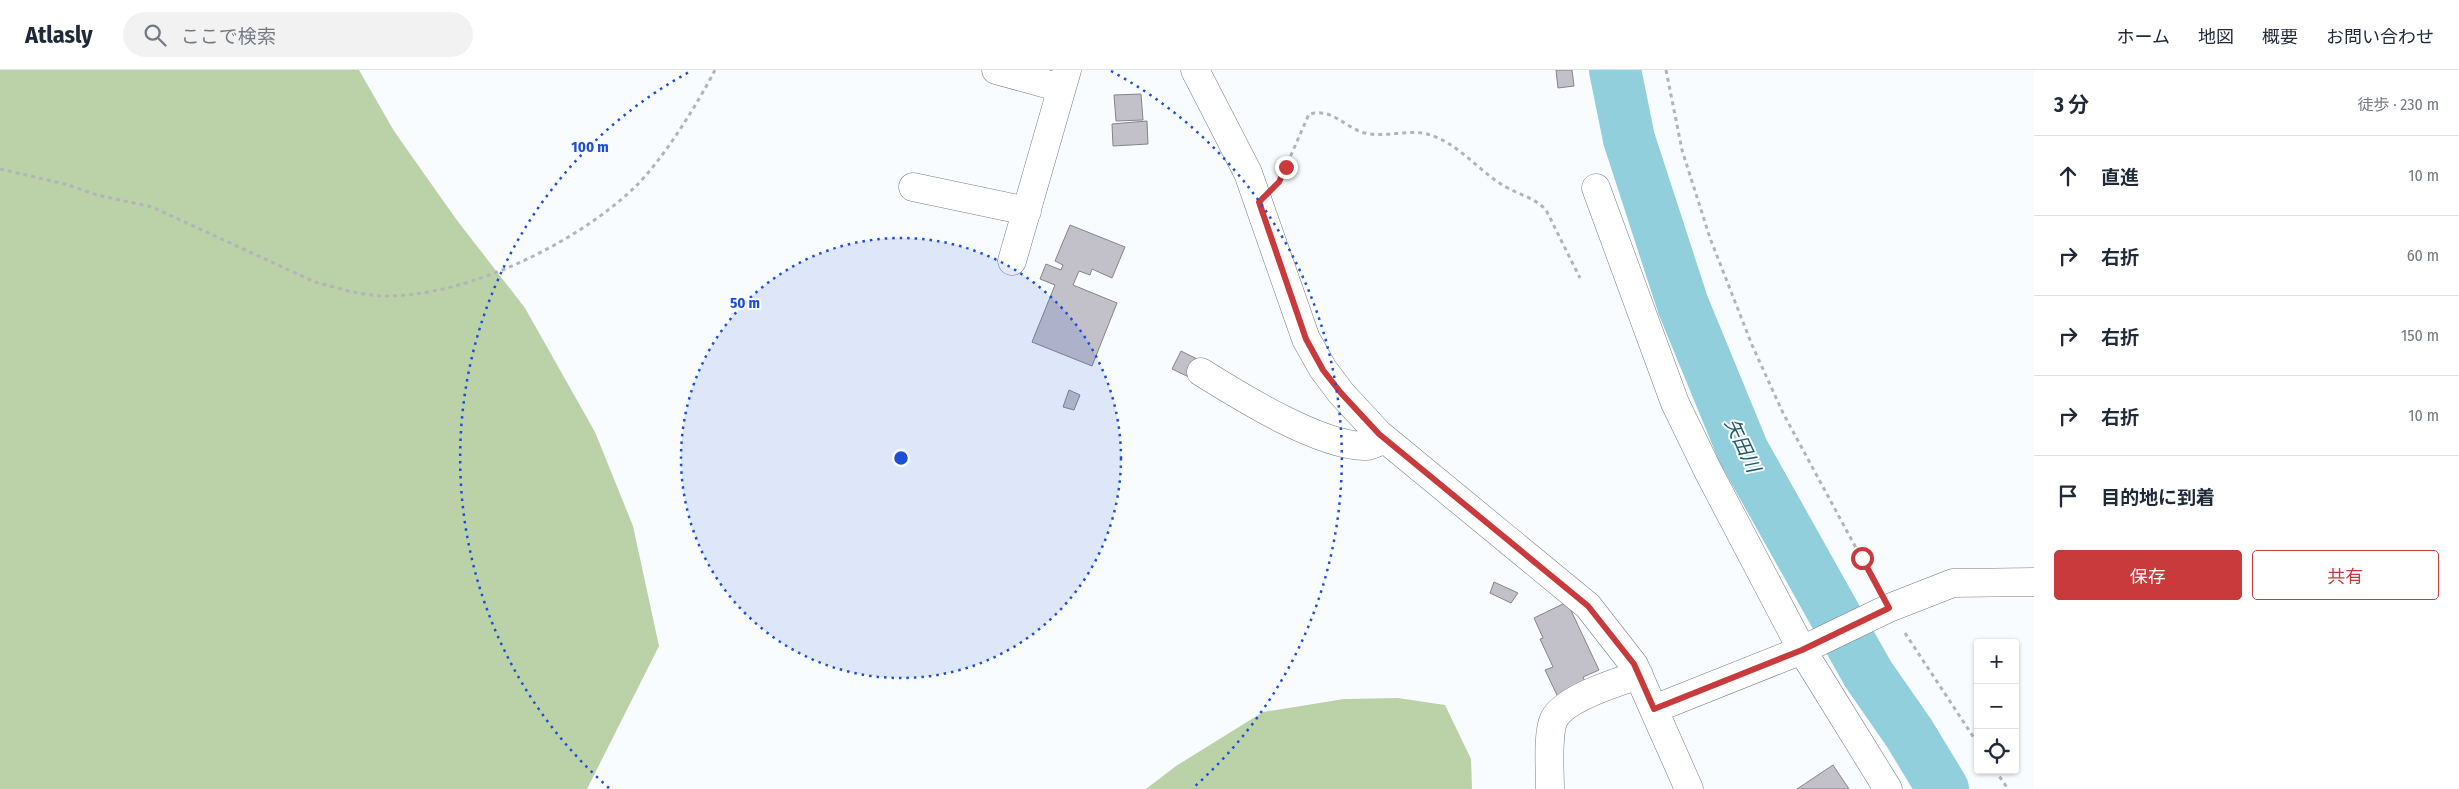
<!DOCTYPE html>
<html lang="ja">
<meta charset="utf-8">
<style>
:root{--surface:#fff;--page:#f2f2f3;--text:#1f2937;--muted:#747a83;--line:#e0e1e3;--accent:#c93a3c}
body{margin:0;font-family:"Fira Sans Condensed","Noto Sans JP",sans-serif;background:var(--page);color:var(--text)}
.controls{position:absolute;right:15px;bottom:15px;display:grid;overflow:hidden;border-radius:5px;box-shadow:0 1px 4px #0004}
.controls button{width:45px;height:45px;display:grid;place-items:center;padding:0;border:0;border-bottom:1px solid var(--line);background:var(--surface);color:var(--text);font:25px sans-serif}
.stop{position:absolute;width:15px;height:15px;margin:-11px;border:4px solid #c93a3c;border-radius:50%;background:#fff}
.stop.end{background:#c93a3c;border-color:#fff;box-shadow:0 1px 5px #0008}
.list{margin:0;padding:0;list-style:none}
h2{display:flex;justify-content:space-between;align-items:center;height:65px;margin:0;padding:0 20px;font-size:21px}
h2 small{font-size:16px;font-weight:400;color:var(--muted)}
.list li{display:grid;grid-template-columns:32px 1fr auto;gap:15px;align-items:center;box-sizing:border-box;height:80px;padding:0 20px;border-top:1px solid var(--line)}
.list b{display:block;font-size:19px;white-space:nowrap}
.list em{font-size:16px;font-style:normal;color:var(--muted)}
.actions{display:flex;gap:10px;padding:15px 20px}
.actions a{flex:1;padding:11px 0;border:1px solid var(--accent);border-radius:5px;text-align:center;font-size:18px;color:var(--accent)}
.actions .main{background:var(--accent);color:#fff}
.icon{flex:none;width:28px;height:28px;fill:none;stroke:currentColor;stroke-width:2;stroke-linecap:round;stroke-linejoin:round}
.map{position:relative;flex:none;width:2034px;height:719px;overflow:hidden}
header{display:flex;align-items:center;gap:30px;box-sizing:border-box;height:70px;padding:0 25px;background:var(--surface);border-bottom:1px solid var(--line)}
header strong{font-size:24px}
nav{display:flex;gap:28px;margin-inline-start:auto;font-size:18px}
.search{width:350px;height:45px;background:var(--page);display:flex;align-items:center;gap:12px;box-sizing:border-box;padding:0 18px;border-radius:28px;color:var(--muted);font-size:19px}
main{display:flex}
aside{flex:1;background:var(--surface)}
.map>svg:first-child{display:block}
.green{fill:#bbd1a8}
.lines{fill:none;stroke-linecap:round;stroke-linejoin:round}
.river{stroke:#91cfdc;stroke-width:52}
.building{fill:#c2c0c9;stroke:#85838b}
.minor-casing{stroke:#757d82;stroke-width:29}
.path{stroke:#b2b5b7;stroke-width:3;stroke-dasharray:4 4;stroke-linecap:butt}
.minor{stroke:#fff;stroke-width:28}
.route{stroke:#c93a3c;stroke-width:6}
.ring{fill:none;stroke:#1d4ed8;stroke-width:2.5;stroke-dasharray:2.5 5}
.labels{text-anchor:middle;stroke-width:4;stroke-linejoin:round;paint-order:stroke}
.water-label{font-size:19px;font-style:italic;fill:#255a63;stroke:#f9fcff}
.centre{fill:#1d4ed8;stroke:#f9fcff;stroke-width:2.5}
.ring-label{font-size:15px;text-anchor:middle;font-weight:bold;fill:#1d4ed8;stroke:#f9fcff;stroke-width:4;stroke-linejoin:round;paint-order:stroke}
</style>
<header>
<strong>Atlasly</strong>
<div class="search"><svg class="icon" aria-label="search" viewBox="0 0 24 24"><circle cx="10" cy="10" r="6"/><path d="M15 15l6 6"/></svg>ここで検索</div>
<nav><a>ホーム</a><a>地図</a><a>概要</a><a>お問い合わせ</a></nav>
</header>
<main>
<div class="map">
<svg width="2034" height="719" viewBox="0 0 2034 719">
<rect width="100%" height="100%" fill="#f9fcff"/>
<path class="green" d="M0 0H359L394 61 456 149 525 238 595 362 633 456 659 576 587 719H0Z
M1398 628 1445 635 1471 689 1472 719H1146L1176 696 1263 642 1344 629Z"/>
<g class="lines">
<path class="river" d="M1615 0 1629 69 1683 235 1743 381 1868 604 1909 663 1943 719"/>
</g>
<path class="building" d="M1556 0H1572L1574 16 1558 18Z
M1141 24 1143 50 1116 51 1114 25Z
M1147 51 1148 74 1113 76 1112 54Z
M1070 155 1125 177 1112 208 1092 199 1090 205 1079 201 1073 215 1117 233 1092 296 1032 272 1055 215 1040 209 1046 194 1061 200 1063 195 1055 191Z
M1181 281 1199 290 1191 308 1172 299Z
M1069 320 1080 325 1074 340 1063 337Z
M1494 512 1518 523 1511 533 1490 523Z
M1567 532 1599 600 1583 607 1586 614 1558 627 1545 600 1553 597 1540 569 1543 568 1534 548Z
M1833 695 1849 719H1797Z"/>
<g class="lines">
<defs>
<path id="minor" d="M996 0 1061 18
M1195 0 1248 103 1306 269 1323 299 1341 323 1379 364 1588 536 1634 595 1689 719
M913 117 1027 141
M1596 118 1675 333 1708 401 1802 580 1888 719
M1012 191 1067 0
M1201 302C1241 327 1318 375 1364 376 1370 377 1379 371 1385 369
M1654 639 1802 580 1889 538 1953 513 2034 512
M1550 719C1550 701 1547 664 1554 649 1565 628 1617 612 1639 605"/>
</defs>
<use href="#minor" class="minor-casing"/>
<path class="path" d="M1666 0 1682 80 1710 168 1752 275 1783 343 1875 513
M0 99 65 114 97 125 152 137 315 212C338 218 362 226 386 226 468 226 575 174 634 118 662 91 697 35 715 0
M1281 108 1309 44C1334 38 1343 57 1365 63 1385 68 1407 59 1427 64 1458 72 1479 102 1506 117 1520 125 1535 128 1546 140L1580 208
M1905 563 1978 674
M1995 700 2008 719"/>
<use href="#minor" class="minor"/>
</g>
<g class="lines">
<path class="route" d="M1286 97 1279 112 1259 132 1306 269 1323 300 1341 323 1379 364 1588 536 1634 594 1654 639 1802 580 1889 538 1862 488"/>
</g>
<circle cx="901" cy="388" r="220" fill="#1d4ed8" fill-opacity=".12"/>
<g class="ring">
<circle cx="901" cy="388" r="220"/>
<path d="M609 718A440 440 0 0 1 691 1M1111 1A440 440 0 0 1 1193 718"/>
</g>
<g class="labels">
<g class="water-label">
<text transform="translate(1743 375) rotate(65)" y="7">矢田川</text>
</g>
</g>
<circle cx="901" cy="388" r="8" class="centre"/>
<g class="ring-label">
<text x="590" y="82">100 m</text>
<text x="745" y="238">50 m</text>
</g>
</svg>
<div class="controls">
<button>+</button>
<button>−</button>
<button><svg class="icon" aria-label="locate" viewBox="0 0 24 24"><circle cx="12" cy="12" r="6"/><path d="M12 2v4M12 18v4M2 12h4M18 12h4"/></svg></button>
</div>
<div class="stop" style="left:1862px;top:488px"></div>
<div class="stop end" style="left:1286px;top:97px"></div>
</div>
<aside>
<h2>3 分<small>徒歩 · 230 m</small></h2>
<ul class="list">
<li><svg class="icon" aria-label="ahead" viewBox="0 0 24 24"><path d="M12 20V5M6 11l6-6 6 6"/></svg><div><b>直進</b></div><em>10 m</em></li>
<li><svg class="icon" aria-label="right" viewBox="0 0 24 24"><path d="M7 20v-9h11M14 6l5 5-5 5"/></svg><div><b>右折</b></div><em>60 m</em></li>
<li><svg class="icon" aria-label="right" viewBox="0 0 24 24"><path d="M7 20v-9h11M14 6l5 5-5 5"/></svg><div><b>右折</b></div><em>150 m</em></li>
<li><svg class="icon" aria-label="right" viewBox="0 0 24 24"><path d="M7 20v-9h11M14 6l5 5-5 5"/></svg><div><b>右折</b></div><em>10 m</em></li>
<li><svg class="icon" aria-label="arrive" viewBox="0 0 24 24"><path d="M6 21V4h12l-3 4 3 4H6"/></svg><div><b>目的地に到着</b></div></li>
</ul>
<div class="actions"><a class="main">保存</a><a>共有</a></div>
</aside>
</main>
